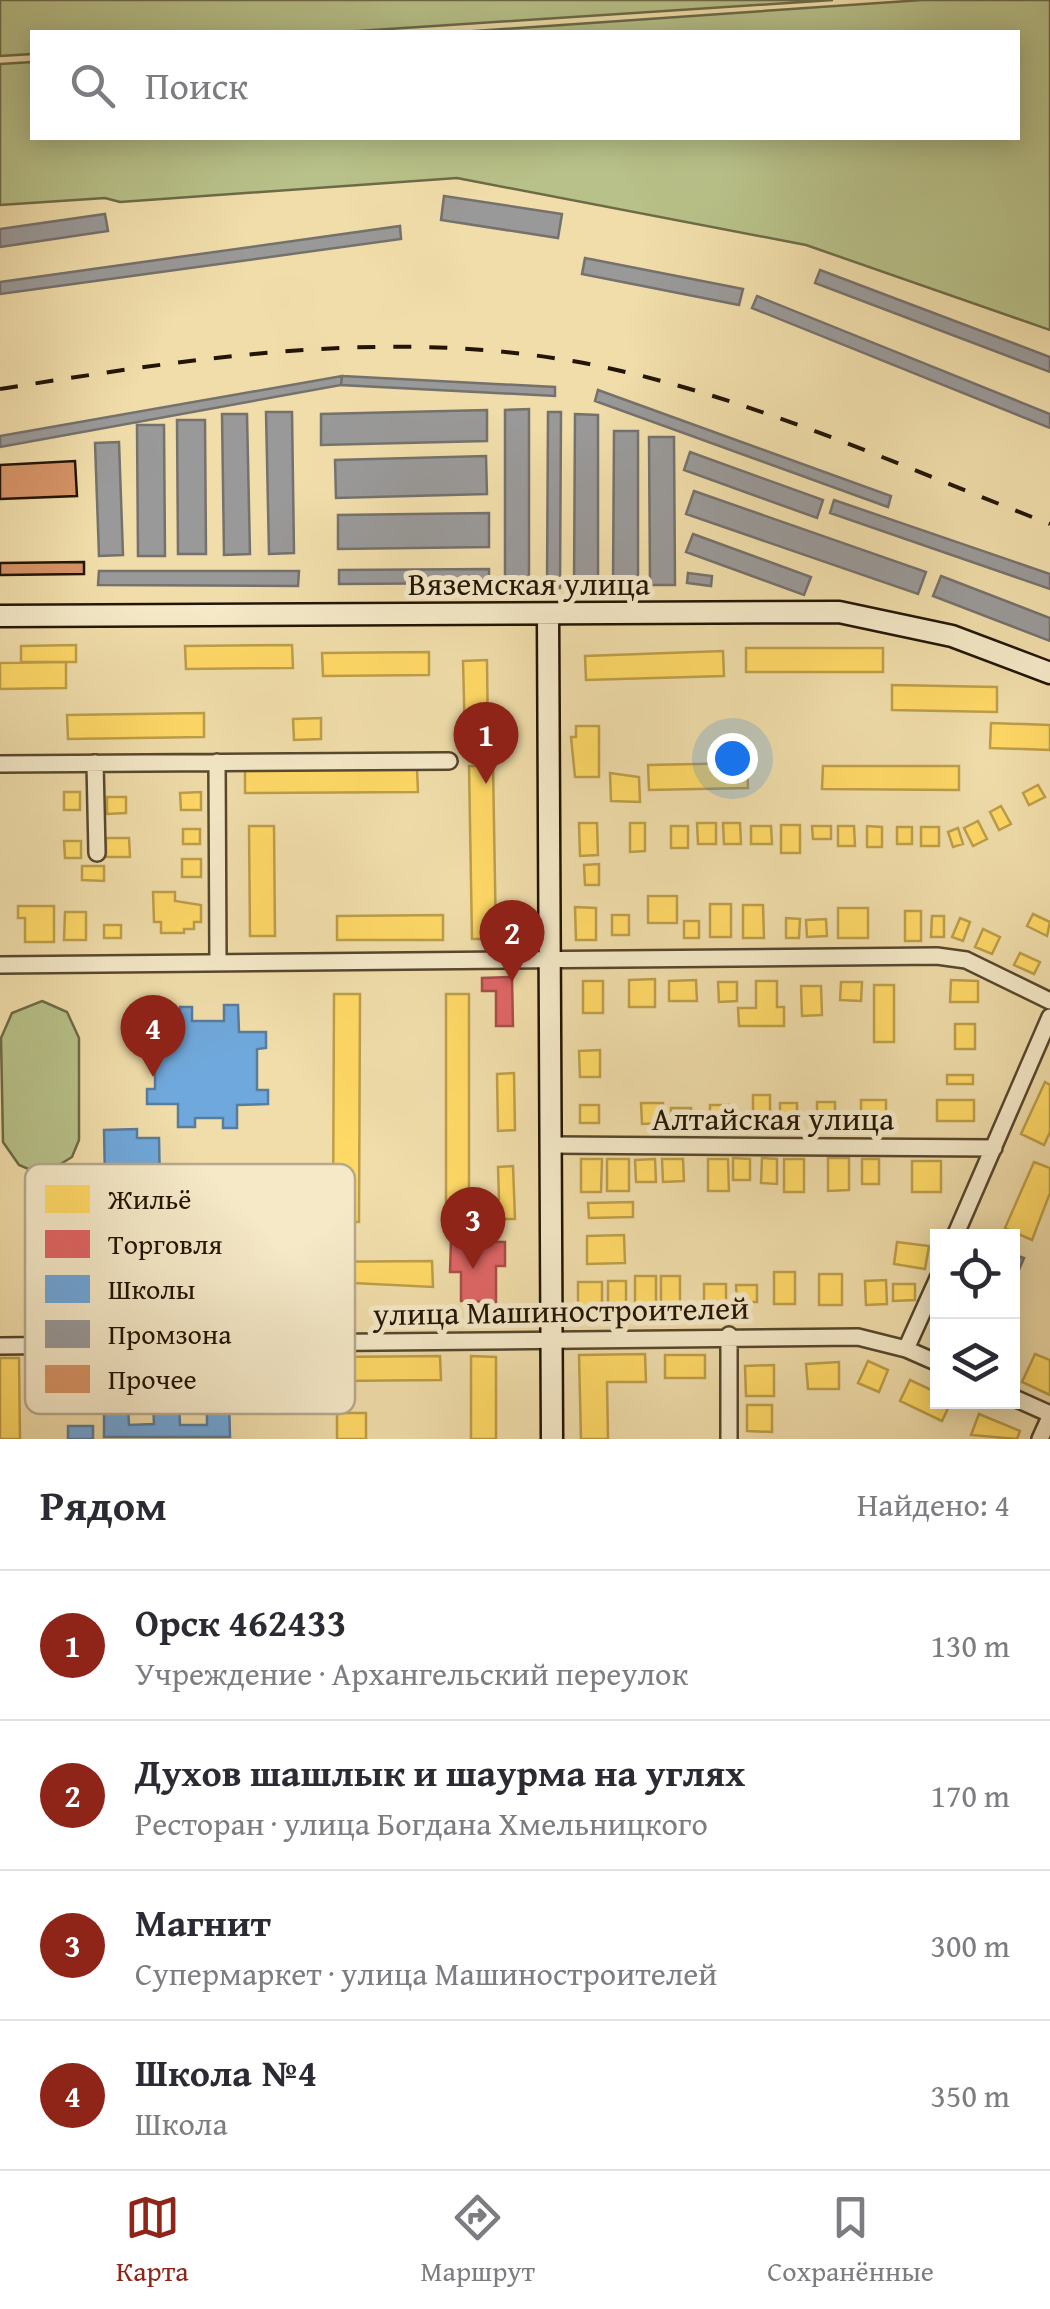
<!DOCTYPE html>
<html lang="ru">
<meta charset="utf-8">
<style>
:root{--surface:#fff;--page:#f7f7f7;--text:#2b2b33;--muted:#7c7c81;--line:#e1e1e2;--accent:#8f2418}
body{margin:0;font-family:"Gentium Book Plus",serif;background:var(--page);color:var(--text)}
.controls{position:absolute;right:30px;bottom:30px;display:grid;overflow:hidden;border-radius:0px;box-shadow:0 5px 25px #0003}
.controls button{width:90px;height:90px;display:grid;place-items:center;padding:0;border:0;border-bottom:2px solid var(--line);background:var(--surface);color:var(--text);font:50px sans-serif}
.you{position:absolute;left:732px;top:758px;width:35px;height:35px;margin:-25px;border:8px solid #fff;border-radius:50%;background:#1a73e8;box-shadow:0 0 0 15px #1a73e833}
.badge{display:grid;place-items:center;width:65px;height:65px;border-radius:50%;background:var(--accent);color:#fff;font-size:32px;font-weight:700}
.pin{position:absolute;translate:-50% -82px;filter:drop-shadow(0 2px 5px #0008)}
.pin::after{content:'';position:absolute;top:52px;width:35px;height:30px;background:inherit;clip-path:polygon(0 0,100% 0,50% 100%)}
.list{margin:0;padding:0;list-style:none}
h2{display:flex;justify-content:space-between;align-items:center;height:130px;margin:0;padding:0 40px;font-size:42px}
h2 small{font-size:32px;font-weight:400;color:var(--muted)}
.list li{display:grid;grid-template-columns:65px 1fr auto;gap:30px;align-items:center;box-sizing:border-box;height:150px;padding:0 40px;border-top:2px solid var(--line)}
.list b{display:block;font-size:38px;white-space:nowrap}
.list p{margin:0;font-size:32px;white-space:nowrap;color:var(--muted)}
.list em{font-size:32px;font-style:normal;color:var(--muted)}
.icon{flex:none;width:55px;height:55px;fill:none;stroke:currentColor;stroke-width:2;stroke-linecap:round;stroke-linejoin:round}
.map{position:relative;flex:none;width:1050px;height:1439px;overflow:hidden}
.search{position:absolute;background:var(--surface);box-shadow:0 5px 25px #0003;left:30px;right:30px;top:30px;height:110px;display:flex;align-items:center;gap:25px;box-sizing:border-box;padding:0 35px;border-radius:0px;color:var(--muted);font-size:38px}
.sheet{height:730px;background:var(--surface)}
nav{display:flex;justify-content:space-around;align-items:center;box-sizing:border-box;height:140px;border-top:2px solid var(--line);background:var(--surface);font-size:28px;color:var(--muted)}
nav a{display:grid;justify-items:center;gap:5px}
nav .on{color:var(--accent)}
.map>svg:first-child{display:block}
.green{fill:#b8c189;stroke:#6d6b46;stroke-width:2.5}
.homes{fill:#ffd966;stroke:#bd9e49;stroke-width:2.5}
.shops{fill:#e06666;stroke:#a74e49;stroke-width:2.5}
.schools{fill:#6fa8dc;stroke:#587c9b;stroke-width:2.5}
.industry{fill:#999;stroke:#75716c;stroke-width:2.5}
.building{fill:#d69366;stroke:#221504;stroke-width:2.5}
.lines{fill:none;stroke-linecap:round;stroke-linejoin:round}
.minor-casing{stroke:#56472e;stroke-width:20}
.secondary-casing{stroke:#221504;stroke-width:25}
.minor{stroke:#f5e9c8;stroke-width:15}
.secondary{stroke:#f5e9c8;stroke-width:20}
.rail{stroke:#221504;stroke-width:4;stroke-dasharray:18 18;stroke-linecap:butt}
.labels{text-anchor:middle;stroke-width:10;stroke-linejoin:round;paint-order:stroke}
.street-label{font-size:32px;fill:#221504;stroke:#f5e9c8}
.key{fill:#f5e9c8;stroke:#b6a98d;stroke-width:2.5}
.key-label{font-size:28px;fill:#221504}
</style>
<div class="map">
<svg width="1050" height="1439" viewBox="0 0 1050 1439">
<rect width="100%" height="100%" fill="#f0ddaa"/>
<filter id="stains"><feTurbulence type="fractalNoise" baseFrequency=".002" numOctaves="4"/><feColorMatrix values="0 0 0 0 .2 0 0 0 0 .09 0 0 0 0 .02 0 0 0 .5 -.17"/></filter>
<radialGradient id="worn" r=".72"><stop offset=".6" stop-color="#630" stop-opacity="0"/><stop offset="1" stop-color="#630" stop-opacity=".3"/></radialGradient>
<path class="green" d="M0 0H833L343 32H32V54L0 56Z
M922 0H1050V330L806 245 457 178 120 202 105 198 0 205V64L32 62V138H1018V32H461Z
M42 1001 67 1012 79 1038V1140L72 1157 51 1170 33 1171 19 1165 3 1142 1 1038 12 1013Z"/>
<path class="homes" d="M76 645V662H21V646Z
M292 645 293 668 186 669 185 646Z
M746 648H883V672H746Z
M723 651 724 676 586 680 585 656Z
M429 652V675L323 676 322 653Z
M487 660 488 740H465L463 661Z
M66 662V688L0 689V663Z
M892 685 997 687V712L892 710Z
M204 713V737L68 739 67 715Z
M321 718V739L294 740 293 719Z
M991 723 1050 725V750L990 748Z
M576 726H599V777H575L571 737H576Z
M747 763 748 788 649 790 648 765Z
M469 766H493L496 939H472Z
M823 766H959V790L822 789Z
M417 769 418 792 245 793V770Z
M610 773 639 777 640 802 611 801Z
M1038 785 1045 797 1029 805 1023 793Z
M64 792H80V810H64Z
M201 792V810H181L180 793Z
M107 797H126V813L107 814Z
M1001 806 1011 824 999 830 990 812Z
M978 821 987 839 973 846 964 828Z
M579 823H597L598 855 580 856Z
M630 823H645V851L630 852Z
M697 823H716V844H698Z
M723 823H740L741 844H724Z
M781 825H800V853H781Z
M249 826H274L275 936H250Z
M671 826H688V848H671Z
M751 826H771L772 844H751Z
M812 826H831V839H813Z
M838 826H854L855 846H838Z
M867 826 882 827V847H867Z
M897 827H912V844H897Z
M921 827H939V846H921Z
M958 828 963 844 953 847 948 832Z
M183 829H200V844H183Z
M106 838H129L130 857H106Z
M64 841H81V858H65Z
M182 859H201V877H182Z
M599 864V885H585L584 865Z
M82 866H104V881L82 880Z
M153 892H175V901L201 905V922H194V929H184V933H161V922H154Z
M648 896H677V923H648Z
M710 904H731V937H710Z
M743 905H763L764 938H743Z
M18 906H54V942H25V918H18Z
M575 907 596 908V940H576Z
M838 908H868V938H838Z
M905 911H921V941H905Z
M65 912H86V940H64Z
M1033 914 1050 922 1047 936 1027 926Z
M443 915V940H337V916Z
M612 915H629V935H612Z
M932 916H944V937H931Z
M786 918 800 919 799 938H786Z
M960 918 970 922 963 941 952 937Z
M826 919 827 936 807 937 806 920Z
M684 921H699V938H684Z
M104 925H121V938H104Z
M983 929 1000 937 992 954 975 947Z
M1020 953 1040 962 1034 974 1014 965Z
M655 979V1007H629V980Z
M696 980 697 1001H669V981Z
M951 980 978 981V1002H950Z
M583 981H603V1013H583Z
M756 981H777V1007H784V1026H739L738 1008H756Z
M718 982H737V1001L719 1002Z
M841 982H862L861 1001 840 1000Z
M874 985H894V1042H874Z
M801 986H821L822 1015 802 1016Z
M334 994H360L359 1222H333Z
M446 994H469V1219H446Z
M955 1024H975V1049H955Z
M600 1050V1077H580L579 1051Z
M514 1073 515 1130 498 1131 497 1074Z
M947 1075H973V1084H947Z
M1045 1082 1050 1085V1132L1044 1145 1021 1134Z
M753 1095H770V1121H753Z
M861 1100H886V1124H861Z
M937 1100H974V1121H937Z
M817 1102H835V1122H817Z
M641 1103H663V1123L642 1124Z
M780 1103H797V1122L780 1121Z
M580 1105H599V1123H580Z
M710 1105H730V1123H710Z
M671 1108H691V1124H671Z
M733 1158 750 1159V1180H733Z
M762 1158 777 1159V1184L761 1183Z
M828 1158H849V1190L828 1191Z
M581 1159H602L601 1192H581Z
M607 1159H629V1191H607Z
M655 1159 656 1182H636L635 1160Z
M662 1159H683L684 1181 663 1182Z
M708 1159H728L729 1191H708Z
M784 1159H804V1192H784Z
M862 1159H879V1184H862Z
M912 1161H941V1192H912Z
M1034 1162 1050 1168V1193L1032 1240 1005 1228Z
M513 1166 515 1219H494L493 1199H499L498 1167Z
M633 1202V1217L589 1218 588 1203Z
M624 1235 625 1263 587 1264V1236Z
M897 1242 929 1246 925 1269 894 1264Z
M432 1261 433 1287 353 1283V1287L314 1284V1288L303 1289V1262Z
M774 1272H795V1304H774Z
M819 1274H842V1305H819Z
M635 1276H656V1304L635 1303Z
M661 1276H680V1303H661Z
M886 1280 887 1304 866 1305 865 1281Z
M608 1281H626V1305H608Z
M578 1282H602V1306H578Z
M704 1284H726V1302H704Z
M893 1284H915V1300L893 1301Z
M736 1285H757V1302H737Z
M645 1354 646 1382H607L608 1439H581L579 1355Z
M1035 1354 1050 1360V1395L1022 1382Z
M665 1355H705V1378H665Z
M440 1356 441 1380 336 1381 335 1357Z
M471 1356 496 1357V1439H471Z
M0 1358H19L20 1439H0Z
M868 1361 888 1370 879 1392 858 1383Z
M839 1362V1389H808L806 1364Z
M774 1365V1396H746L745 1366Z
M910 1380 938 1393V1402H951L942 1421 900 1401Z
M747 1405H772V1432L747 1431Z
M337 1413H366V1439H337Z
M979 1414 1020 1431 1017 1439 971 1435Z"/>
<path class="shops" d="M512 977 513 1026H496V991H482V978Z
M451 1241 505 1242V1266H496V1302L461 1301V1272H450Z"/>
<path class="schools" d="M224 1005H238L239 1032H266V1048L257 1049V1090H268V1104L237 1105V1128H223V1118H195V1127H178V1104H147V1089H155V1047H148V1036H180V1007H192V1021H224Z
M137 1129V1138H159L160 1188H139V1178L105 1179 104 1130Z
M153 1401H179L180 1425H207V1402L229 1401 230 1437H104V1403H128L129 1425 154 1424Z
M68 1426H93V1439H68Z"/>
<path class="industry" d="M444 196 562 214 558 238 441 220Z
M105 214 108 231 0 247V229Z
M400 226 401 239 0 294V282Z
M585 258 743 289 739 305 582 274Z
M820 270 1050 357V372L815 283Z
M757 296 1050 414V428L752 308Z
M342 376 555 387V396L341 385Z
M342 376 341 385 0 447V436Z
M598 390 891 496 888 507 595 401Z
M529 409V586H505V410Z
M487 410V441L321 445V414Z
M266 412H292L294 553 269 554Z
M548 412H561L560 588H547Z
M222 414H247L250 554 224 555Z
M575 414 598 415V588H574Z
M177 420H205L206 554H178Z
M137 425H164L165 556H138Z
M614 431H638V585H613Z
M649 437H674L675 585H650Z
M119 442 123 555 99 556 95 443Z
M690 452 823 500 817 518 684 470Z
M486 456 487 494 336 498 335 460Z
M694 491 926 572 918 594 686 514Z
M834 500 1050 574V589L830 513Z
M489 513V547L338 549V515Z
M693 534 811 577 804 595 686 552Z
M489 569V583L339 584V570Z
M99 571H299L298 586 98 585Z
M688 573 712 576 711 586 687 583Z
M941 576 1050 618V641L933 596Z
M1012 1254 1024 1258 1012 1286Z"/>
<path class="building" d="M75 461 77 496 0 499V465Z
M84 562V574L0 575V563Z"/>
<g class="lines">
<defs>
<path id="minor" d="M217 762 218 962
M95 763 97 853
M0 764 449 761
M0 965 937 956 966 960 1050 1001
M552 1145 994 1148
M955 1236 1050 1017
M729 1335V1439
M0 1346 858 1337 906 1349 938 1363
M906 1349 938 1278
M1012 1397 1050 1414
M1040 1439 1050 1417"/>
<path id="secondary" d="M548 614 552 1439
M0 616 839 612 952 636 1050 673"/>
</defs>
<use href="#minor" class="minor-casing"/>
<use href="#secondary" class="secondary-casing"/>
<use href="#minor" class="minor"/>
<use href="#secondary" class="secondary"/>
<path class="rail" d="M0 389C202 357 405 324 608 368 760 401 905 468 1050 524"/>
</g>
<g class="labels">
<g class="street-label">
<text x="529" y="595">Вяземская улица</text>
<text x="773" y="1130">Алтайская улица</text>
<text transform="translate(561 1311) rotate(-1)" y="11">улица Машиностроителей</text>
</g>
</g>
<rect x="25" y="1164" width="330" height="250" rx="15" class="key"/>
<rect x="45" y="1185" width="45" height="28" fill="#ffd966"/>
<rect x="45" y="1230" width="45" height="28" fill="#e06666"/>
<rect x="45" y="1275" width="45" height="28" fill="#6fa8dc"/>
<rect x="45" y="1320" width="45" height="28" fill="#999"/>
<rect x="45" y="1365" width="45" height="28" fill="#d69366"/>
<g class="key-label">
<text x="108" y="1209">Жильё</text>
<text x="108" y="1254">Торговля</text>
<text x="108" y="1299">Школы</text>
<text x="108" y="1344">Промзона</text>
<text x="108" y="1389">Прочее</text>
</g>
<rect width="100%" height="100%" filter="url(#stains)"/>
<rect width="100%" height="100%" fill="url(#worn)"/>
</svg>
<div class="controls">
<button><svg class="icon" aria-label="locate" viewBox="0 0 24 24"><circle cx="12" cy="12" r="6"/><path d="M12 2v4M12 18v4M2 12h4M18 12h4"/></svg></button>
<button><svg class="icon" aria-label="layers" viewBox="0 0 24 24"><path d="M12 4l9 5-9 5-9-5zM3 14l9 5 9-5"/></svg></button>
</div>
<div class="you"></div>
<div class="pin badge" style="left:486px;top:784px">1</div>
<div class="pin badge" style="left:512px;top:982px">2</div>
<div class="pin badge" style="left:473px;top:1269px">3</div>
<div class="pin badge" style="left:153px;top:1077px">4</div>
<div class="search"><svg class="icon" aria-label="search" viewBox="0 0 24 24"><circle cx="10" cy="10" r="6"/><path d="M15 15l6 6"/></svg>Поиск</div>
</div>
<section class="sheet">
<h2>Рядом<small>Найдено: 4</small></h2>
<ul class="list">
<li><span class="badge">1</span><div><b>Орск 462433</b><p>Учреждение · Архангельский переулок</p></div><em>130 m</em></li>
<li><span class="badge">2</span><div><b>Духов шашлык и шаурма на углях</b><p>Ресторан · улица Богдана Хмельницкого</p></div><em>170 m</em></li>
<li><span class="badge">3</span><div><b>Магнит</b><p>Супермаркет · улица Машиностроителей</p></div><em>300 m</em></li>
<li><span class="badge">4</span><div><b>Школа №4</b><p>Школа</p></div><em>350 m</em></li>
</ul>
</section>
<nav>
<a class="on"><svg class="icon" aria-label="map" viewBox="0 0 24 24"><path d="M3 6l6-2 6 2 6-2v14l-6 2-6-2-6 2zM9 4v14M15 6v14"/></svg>Карта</a>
<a><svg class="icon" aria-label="directions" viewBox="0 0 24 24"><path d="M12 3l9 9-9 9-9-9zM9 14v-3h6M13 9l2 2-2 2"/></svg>Маршрут</a>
<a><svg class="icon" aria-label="saved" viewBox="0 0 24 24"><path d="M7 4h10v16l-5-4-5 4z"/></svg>Сохранённые</a>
</nav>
